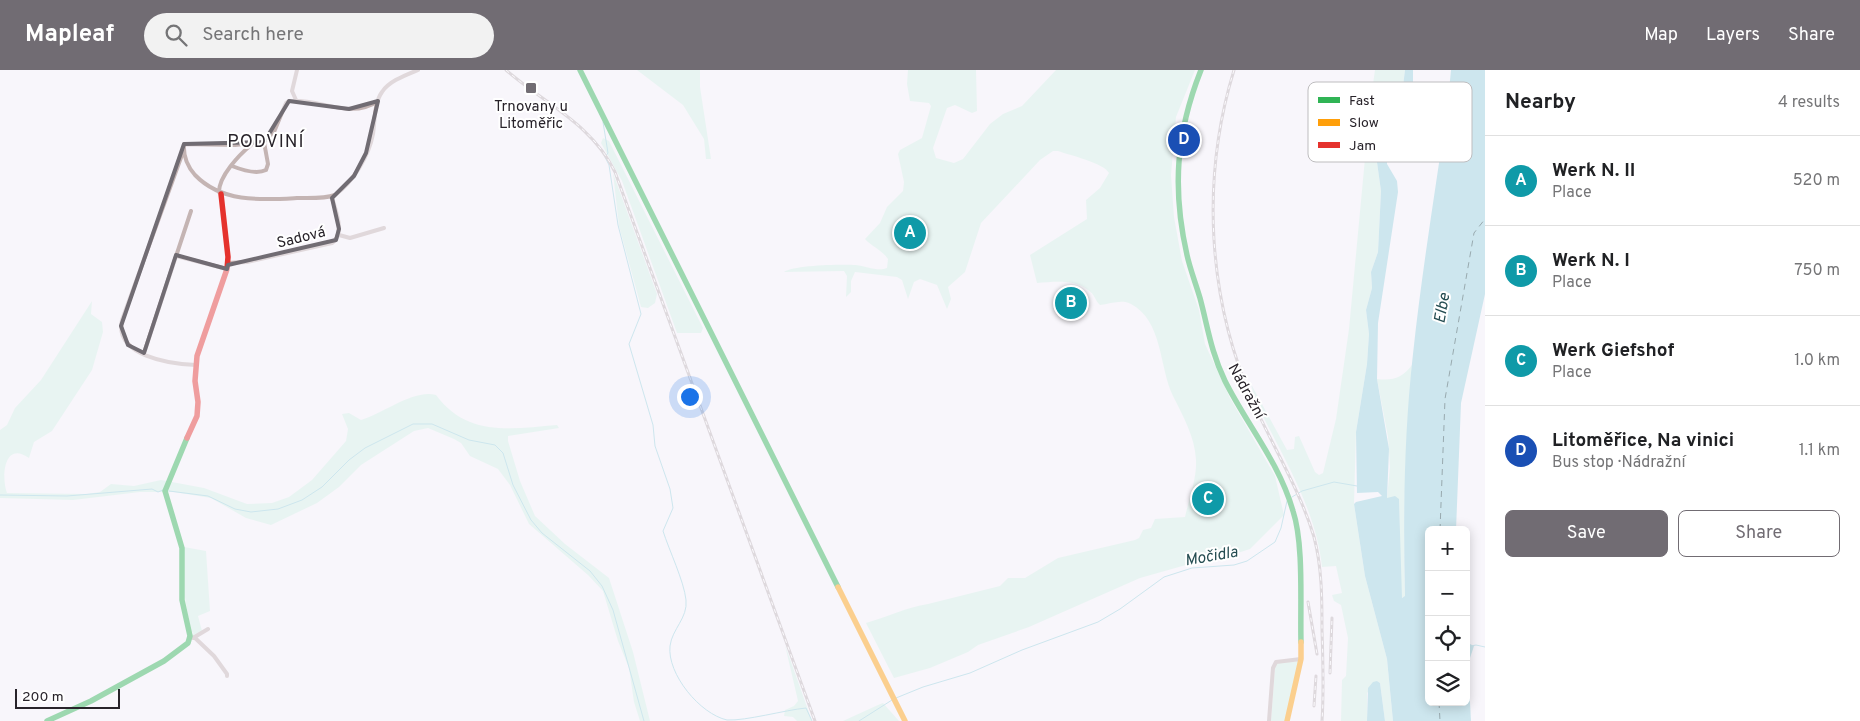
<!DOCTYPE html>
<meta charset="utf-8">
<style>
:root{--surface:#fff;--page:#f2f2f2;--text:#202124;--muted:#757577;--line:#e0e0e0;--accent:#716c73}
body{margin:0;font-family:Overpass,sans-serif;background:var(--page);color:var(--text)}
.controls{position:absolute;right:15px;bottom:15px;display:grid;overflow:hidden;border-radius:8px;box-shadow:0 2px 12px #0003}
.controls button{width:45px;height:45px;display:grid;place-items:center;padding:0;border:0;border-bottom:1px solid var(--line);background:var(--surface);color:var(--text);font:25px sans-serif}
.scale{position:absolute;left:15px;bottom:12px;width:105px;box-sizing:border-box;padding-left:5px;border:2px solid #28232a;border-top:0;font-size:14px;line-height:18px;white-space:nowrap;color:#28232a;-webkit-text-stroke:4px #fff;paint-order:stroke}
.you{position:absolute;left:689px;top:326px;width:18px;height:18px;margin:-12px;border:4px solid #fff;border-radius:50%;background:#1a73e8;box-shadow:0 0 0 8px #1a73e833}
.badge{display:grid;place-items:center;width:32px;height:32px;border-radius:50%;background:var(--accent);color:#fff;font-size:16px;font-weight:700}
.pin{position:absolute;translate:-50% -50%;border:2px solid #fff;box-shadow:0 1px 5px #0006}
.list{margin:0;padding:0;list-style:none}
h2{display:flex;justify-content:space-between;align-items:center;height:65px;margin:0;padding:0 20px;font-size:21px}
h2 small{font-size:16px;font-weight:400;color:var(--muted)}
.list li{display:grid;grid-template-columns:32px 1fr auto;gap:15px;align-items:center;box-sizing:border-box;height:90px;padding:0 20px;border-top:1px solid var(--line)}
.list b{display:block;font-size:19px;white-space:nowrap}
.list p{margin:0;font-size:16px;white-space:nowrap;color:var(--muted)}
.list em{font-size:16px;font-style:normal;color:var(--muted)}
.actions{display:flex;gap:10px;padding:15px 20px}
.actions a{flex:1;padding:11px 0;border:1px solid var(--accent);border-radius:8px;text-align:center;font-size:18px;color:var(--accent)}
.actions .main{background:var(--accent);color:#fff}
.icon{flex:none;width:28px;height:28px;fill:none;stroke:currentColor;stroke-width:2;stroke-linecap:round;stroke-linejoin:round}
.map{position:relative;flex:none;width:1485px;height:651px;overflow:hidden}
header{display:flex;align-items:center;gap:30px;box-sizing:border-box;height:70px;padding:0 25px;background:var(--accent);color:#fff}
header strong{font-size:24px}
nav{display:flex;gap:28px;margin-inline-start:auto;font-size:18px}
.search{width:350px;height:45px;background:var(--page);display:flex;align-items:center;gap:12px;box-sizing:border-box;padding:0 18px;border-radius:28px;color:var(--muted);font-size:19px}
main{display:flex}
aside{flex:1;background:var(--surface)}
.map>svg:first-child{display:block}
.green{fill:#d6f2e6}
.water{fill:#99d3dd}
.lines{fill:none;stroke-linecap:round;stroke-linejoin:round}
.stream{stroke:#99d3dd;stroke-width:1}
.ferry{stroke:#254d52;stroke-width:1;stroke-dasharray:6 5;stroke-linecap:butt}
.street{stroke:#c4b4b3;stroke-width:4}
.fast{stroke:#30b455;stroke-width:5.5}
.slow{stroke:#ff9f0a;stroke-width:5.5}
.jam{stroke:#e5322d;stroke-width:5.5}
.rail-casing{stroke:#beb5b8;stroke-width:3}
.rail{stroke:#fff;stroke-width:1;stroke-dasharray:4;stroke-linecap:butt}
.marked{fill:none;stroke:#716c73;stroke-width:4;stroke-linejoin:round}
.poi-dot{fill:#716c73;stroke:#fff;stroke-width:2}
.labels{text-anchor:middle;stroke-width:4;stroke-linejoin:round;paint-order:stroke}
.poi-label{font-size:15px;fill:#28232a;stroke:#fff}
.street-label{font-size:15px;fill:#28232a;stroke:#fff}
.water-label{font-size:16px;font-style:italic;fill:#254d52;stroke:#fff}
.quarter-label{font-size:18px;letter-spacing:1px;fill:#28232a;stroke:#fff}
.key{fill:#fff;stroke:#bebdbf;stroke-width:1}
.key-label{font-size:14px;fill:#28232a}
</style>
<header>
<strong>Mapleaf</strong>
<div class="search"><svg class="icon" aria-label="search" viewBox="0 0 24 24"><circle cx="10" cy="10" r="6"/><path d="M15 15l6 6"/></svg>Search here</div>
<nav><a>Map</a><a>Layers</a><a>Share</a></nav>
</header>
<main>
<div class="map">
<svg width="1485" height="651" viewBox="0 0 1485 651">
<rect width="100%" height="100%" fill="#f8f5fb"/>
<path class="green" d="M637 0H700V17L711 89H706L704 69 683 35Z
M908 0H976L977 41 972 43 955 35 947 38 933 78 936 88 954 93 963 89 990 54 1003 44 1022 36 1056 0H1195L1176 47 1171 105 1174 147 1182 191 1199 240 1205 274 1230 328 1275 406 1284 445 1250 479 1210 492 1186 495 1140 508 1029 557 978 575 968 582 930 598 894 608 866 553C887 547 907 537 928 534L1000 516 1008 508H1025L1058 488 1135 470 1139 468 1143 460 1151 458 1155 449 1185 447C1189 429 1197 408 1196 390 1195 367 1183 346 1173 326 1159 297 1163 251 1131 234 1122 229 1110 234 1100 235 1095 231 1095 224 1088 220 1074 209 1054 212 1037 213L1030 185 1087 149 1086 130 1100 118 1109 103C1104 93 1069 85 1058 81H1053L1040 90 981 153 965 202 948 217 951 229 947 239 937 215 920 209 914 212 908 229 902 210 897 207 855 202 851 211V222L846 227 847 206 844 201 784 202C793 195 842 194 856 195 866 196 878 202 887 198L888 189C881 179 872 177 865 169L880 153 887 137 903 121 904 112 898 84 900 80 922 68 931 36 929 33 910 31 907 14Z
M1375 0H1405L1402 24 1387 31 1378 49 1376 85 1381 121 1378 182 1371 202 1372 218 1366 240 1369 264 1367 294 1356 362 1354 434 1365 506 1387 589 1393 651H1385L1380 613 1377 611 1367 623V651H1341L1342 610 1346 606 1348 568 1341 535 1334 531 1332 525 1342 523 1336 496 1322 497C1316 437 1280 383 1255 330L1251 314 1287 380 1294 379 1295 367 1299 366 1315 402 1319 405 1323 403 1336 349 1349 259 1370 35Z
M603 68 609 71 703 258 701 263H677L622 111 601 73Z
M613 103 657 224 655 233 648 238 641 237 619 156Z
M92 231 91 244 102 252 103 262 92 300 52 361 34 372 29 388C4 370 1 407 7 423L87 424 100 422 111 414 134 416 161 410 204 418 247 434 272 433 289 427 312 410 346 371 348 359 342 344 349 343 361 350C383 344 413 319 436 325 467 367 511 359 557 355L559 358 508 366V371L520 411 535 446 565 474 609 508 633 582 650 651H640L634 632 629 598 618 571 603 521 588 505 529 454 510 415 498 399 470 386 461 373 454 369 428 358 414 361 361 395 339 417 317 433 271 455 246 448 211 428 174 422H140L73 430 0 428V360L7 355 15 338 41 310Z
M1412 295C1405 372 1403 449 1405 527L1401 528 1399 429 1387 428 1390 397 1388 367 1377 309C1393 311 1402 308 1412 295Z
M184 477 206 481 210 541 198 546 202 561 192 567V564L194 563 191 562 185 528Z
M785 575 812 651H797L793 647 784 646 785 640 794 636 798 631Z
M1299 591 1285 651H1271L1275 598 1277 593Z
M883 633 899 651H843L878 635Z"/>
<path class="water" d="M1405 0H1413V36L1387 82V94L1397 111 1398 122 1378 253 1377 309 1389 379 1387 428 1395 426 1399 429 1402 528 1405 526C1403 446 1404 364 1413 284 1422 200 1436 116 1448 32L1451 0H1485V224L1461 333 1456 460H1429V632H1466V572L1474 576 1468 594 1471 651H1393L1387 589 1365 506 1354 434 1356 432 1382 426 1378 422 1357 423 1356 362 1367 294 1369 264 1366 240 1372 218 1371 202 1378 182 1381 121 1376 85 1378 49 1387 31 1395 25 1402 24Z
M1377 611 1380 613 1385 651H1367L1368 618 1373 612Z"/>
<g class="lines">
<path class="stream" d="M603 52 608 83 605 87 609 95 618 155 641 244 629 274 653 355 655 376 670 419 673 438 663 461C669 480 684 511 686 530 688 548 672 559 670 576 667 604 700 644 727 650 746 651 785 640 806 638L812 651
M169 421 208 426 235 439 251 442 278 439 302 430 322 417 349 390 365 378 413 354H432L469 370 495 375 503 383 513 415 531 450 542 463 590 501 602 516 613 540 644 651
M0 425 67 426 152 419 158 422 163 420
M1292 427 1302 421 1334 412 1357 416
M1471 576 1476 575 1485 577
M896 628 923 617 970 603 1022 580 1098 552 1120 539 1164 507 1192 498 1234 495 1247 491 1275 472 1281 458 1287 431
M859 651 892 630"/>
<path class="ferry" d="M1440 460 1445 329 1474 163 1485 149
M1439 632 1440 651"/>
<path class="street" d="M296 30 292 21 297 0
M378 31C350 50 320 28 289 31L286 33 274 62 264 72 235 75 184 74C183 87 187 96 195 105 222 133 261 130 297 128 309 128 324 129 335 125 353 112 369 86 373 64 375 51 374 33 382 22 389 11 406 5 418 0
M183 82 122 250C114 286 170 294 196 295
M232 96C242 100 256 105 266 100L268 94 264 72
M219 122C219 106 239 85 251 75
M339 165 350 168 384 158
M176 186 227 199
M228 193 247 192 332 173C346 163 335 140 332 127
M144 283 191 141
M194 567 214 586 227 604V606
M193 568 208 559
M1269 651 1273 598 1276 592 1301 589"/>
<path class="fast" d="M580 0 838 517
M1201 0C1176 63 1172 119 1187 185 1190 199 1196 214 1200 228 1208 258 1211 282 1225 311 1247 355 1279 392 1293 441 1304 474 1300 535 1301 572
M47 651 91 631 164 591 188 573 190 566 182 530V478L165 421 187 368"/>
<path class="slow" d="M838 517 905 651
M1287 651 1301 589V572"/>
<path class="jam" d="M187 368 197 346 198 332 195 311 197 286 227 199 228 187 221 124"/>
<defs>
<path id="rail" d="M506 0C545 34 592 54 615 102L815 651
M1234 0C1201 108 1207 228 1253 332 1273 377 1300 420 1314 467 1322 497 1322 529 1322 560 1323 591 1324 621 1322 651
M1308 532 1317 584
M1330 603 1332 548
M1314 636 1316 606"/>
</defs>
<use href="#rail" class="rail-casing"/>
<use href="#rail" class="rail"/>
</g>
<path d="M0 0H1485V651H0ZM289 31 349 39 378 31 366 83 354 106 332 128 339 159 336 170 228 195 227 199 176 185 144 283 128 275 121 256 184 74 264 72Z" fill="#f8f5fb" fill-opacity=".55" fill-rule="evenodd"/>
<path class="marked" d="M289 31 349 39 378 31 366 83 354 106 332 128 339 159 336 170 228 195 227 199 176 185 144 283 128 275 121 256 184 74 264 72Z"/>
<rect class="poi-dot" x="525" y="12" width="12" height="12" rx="2.5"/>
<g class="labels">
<g class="poi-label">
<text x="531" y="41">Trnovany u<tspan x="531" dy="17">Litoměřic</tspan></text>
</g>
<g class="street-label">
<text transform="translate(301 167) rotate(-14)" y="5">Sadová</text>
<text transform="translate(1247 321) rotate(61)" y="5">Nádražní</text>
</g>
<g class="water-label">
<text transform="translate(1441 238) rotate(-80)" y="6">Elbe</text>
<text transform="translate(1211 485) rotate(-10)" y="6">Močidla</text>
</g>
<g class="quarter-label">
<text x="266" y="77">PODVINÍ</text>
</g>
</g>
<rect x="1308" y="12" width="164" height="80" rx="8" class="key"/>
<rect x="1318" y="27" width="22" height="6" fill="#30b455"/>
<rect x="1318" y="49" width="22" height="7" fill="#ff9f0a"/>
<rect x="1318" y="72" width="22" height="6" fill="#e5322d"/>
<g class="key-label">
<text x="1349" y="35">Fast</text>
<text x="1349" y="57">Slow</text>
<text x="1349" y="80">Jam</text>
</g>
</svg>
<div class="controls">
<button>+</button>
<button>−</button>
<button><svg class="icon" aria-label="locate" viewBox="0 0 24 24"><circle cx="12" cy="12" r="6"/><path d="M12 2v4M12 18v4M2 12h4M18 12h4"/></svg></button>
<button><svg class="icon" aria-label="layers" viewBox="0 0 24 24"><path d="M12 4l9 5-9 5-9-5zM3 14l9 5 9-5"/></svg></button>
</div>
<div class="scale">200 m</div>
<div class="you"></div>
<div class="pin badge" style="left:910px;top:163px;background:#0f9aa8">A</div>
<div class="pin badge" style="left:1071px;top:233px;background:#0f9aa8">B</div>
<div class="pin badge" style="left:1208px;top:429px;background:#0f9aa8">C</div>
<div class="pin badge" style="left:1184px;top:70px;background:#1a4fb4">D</div>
</div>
<aside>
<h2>Nearby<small>4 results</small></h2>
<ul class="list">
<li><span class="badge" style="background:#0f9aa8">A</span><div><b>Werk N. II</b><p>Place</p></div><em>520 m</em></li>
<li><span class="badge" style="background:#0f9aa8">B</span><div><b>Werk N. I</b><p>Place</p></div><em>750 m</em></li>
<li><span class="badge" style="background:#0f9aa8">C</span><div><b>Werk Giefshof</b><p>Place</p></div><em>1.0 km</em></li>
<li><span class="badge" style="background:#1a4fb4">D</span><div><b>Litoměřice, Na vinici</b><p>Bus stop · Nádražní</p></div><em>1.1 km</em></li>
</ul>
<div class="actions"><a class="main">Save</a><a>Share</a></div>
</aside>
</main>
